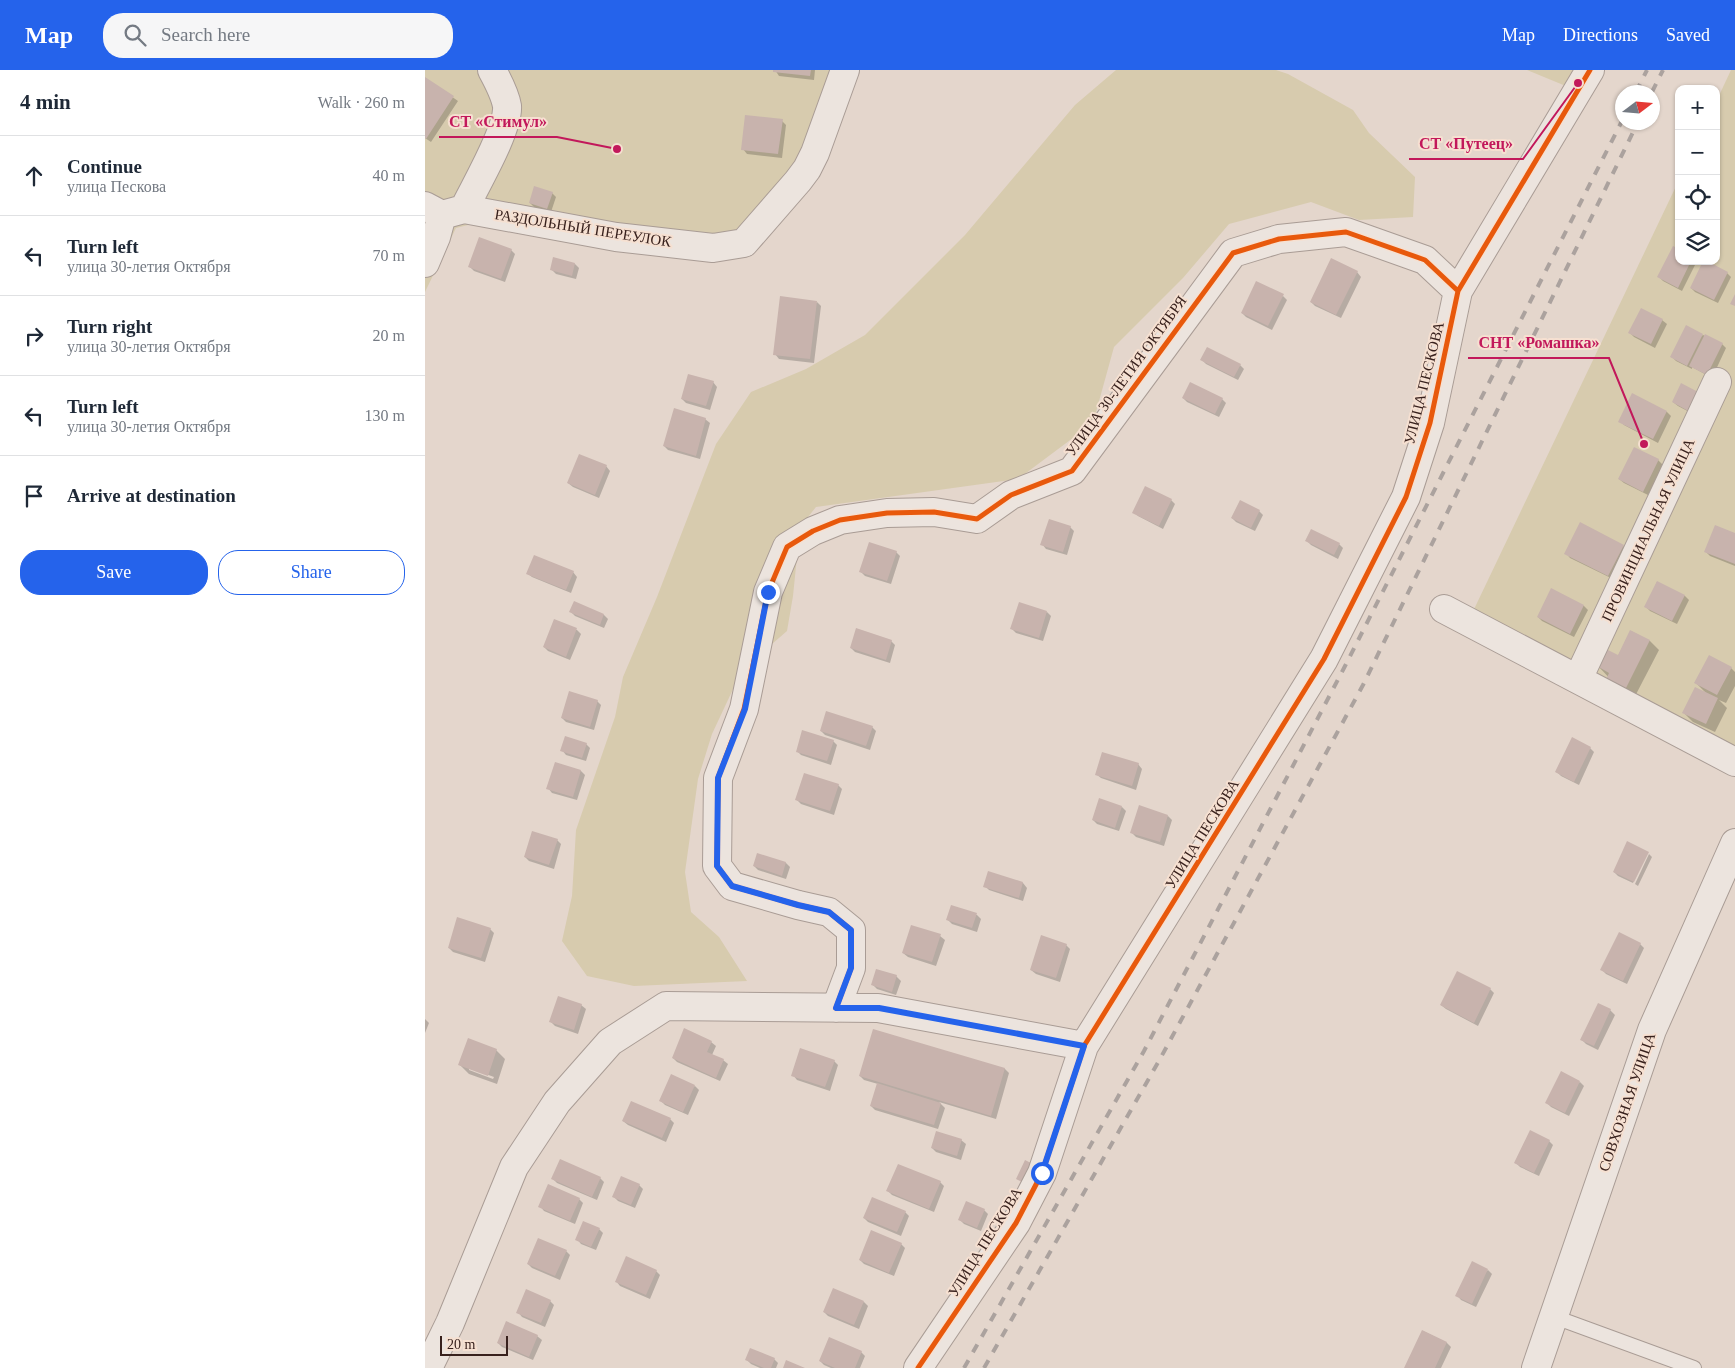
<!DOCTYPE html>
<meta charset="utf-8">
<style>
:root{--surface:#fff;--page:#f6f6f7;--text:#1f2937;--muted:#747a83;--line:#e0e1e3;--accent:#2563eb}
body{margin:0;font-family:"Times New Roman",serif;background:var(--page);color:var(--text)}
.controls{position:absolute;right:15px;top:15px;display:grid;overflow:hidden;border-radius:10px;box-shadow:0 1px 4px #0004}
.controls button{width:45px;height:45px;display:grid;place-items:center;padding:0;border:0;border-bottom:1px solid var(--line);background:var(--surface);color:var(--text);font:25px sans-serif}
.compass{position:absolute;left:1190px;top:15px;width:45px;height:45px;border-radius:50%;background:var(--surface);box-shadow:0 1px 4px #0004;rotate:74deg}
.scale{position:absolute;left:15px;bottom:12px;width:68px;box-sizing:border-box;padding-left:5px;border:2px solid #38211d;border-top:0;font-size:14px;line-height:18px;white-space:nowrap;color:#38211d;-webkit-text-stroke:4px #f6e0d1;paint-order:stroke}
.stop{position:absolute;width:15px;height:15px;margin:-11px;border:4px solid #2563eb;border-radius:50%;background:#fff}
.stop.end{background:#2563eb;border-color:#fff;box-shadow:0 1px 5px #0008}
.list{margin:0;padding:0;list-style:none}
h2{display:flex;justify-content:space-between;align-items:center;height:65px;margin:0;padding:0 20px;font-size:21px}
h2 small{font-size:16px;font-weight:400;color:var(--muted)}
.list li{display:grid;grid-template-columns:32px 1fr auto;gap:15px;align-items:center;box-sizing:border-box;height:80px;padding:0 20px;border-top:1px solid var(--line)}
.list b{display:block;font-size:19px;white-space:nowrap}
.list p{margin:0;font-size:16px;white-space:nowrap;color:var(--muted)}
.list em{font-size:16px;font-style:normal;color:var(--muted)}
.actions{display:flex;gap:10px;padding:15px 20px}
.actions a{flex:1;padding:11px 0;border:1px solid var(--accent);border-radius:20px;text-align:center;font-size:18px;color:var(--accent)}
.actions .main{background:var(--accent);color:#fff}
.icon{flex:none;width:28px;height:28px;fill:none;stroke:currentColor;stroke-width:2;stroke-linecap:round;stroke-linejoin:round}
.map{position:relative;flex:none;width:1310px;height:1298px;overflow:hidden}
header{display:flex;align-items:center;gap:30px;box-sizing:border-box;height:70px;padding:0 25px;background:var(--accent);color:#fff}
header strong{font-size:24px}
nav{display:flex;gap:28px;margin-inline-start:auto;font-size:18px}
.search{width:350px;height:45px;background:var(--page);display:flex;align-items:center;gap:12px;box-sizing:border-box;padding:0 18px;border-radius:20px;color:var(--muted);font-size:19px}
main{display:flex}
aside{flex:1;background:var(--surface)}
.map>svg:first-child{display:block}
.green{fill:#d7cbae}
.shadow{fill:#0003;fill-rule:evenodd}
.building{fill:#c8b3ad}
.lines{fill:none;stroke-linecap:round;stroke-linejoin:round}
.service-casing{stroke:#a99c95;stroke-width:16}
.minor-casing{stroke:#a99c95;stroke-width:30}
.tertiary-casing{stroke:#a99c95;stroke-width:30}
.service{stroke:#ece4de;stroke-width:14}
.minor{stroke:#ece4de;stroke-width:28}
.tertiary{stroke:#ece4de;stroke-width:28}
.rail{stroke:#aba29e;stroke-width:4;stroke-dasharray:9 9;stroke-linecap:butt}
.cycleway-casing{stroke:#f6e0d1;stroke-width:8}
.cycleway{stroke:#e8590c;stroke-width:5}
.route{stroke:#2563eb;stroke-width:6}
.labels{text-anchor:middle;stroke-width:4;stroke-linejoin:round;paint-order:stroke}
.street-label{font-size:15px;fill:#38211d;stroke:#f6e0d1}
.leader{fill:none;stroke:#c2185b;stroke-width:2}
.callout-dot{fill:#c2185b;stroke:#f6e0d1;stroke-width:2}
.callout-label{font-size:16px;text-anchor:middle;font-weight:bold;fill:#c2185b;stroke:#f6e0d1;stroke-width:4;stroke-linejoin:round;paint-order:stroke}
</style>
<header>
<strong>Map</strong>
<div class="search"><svg class="icon" aria-label="search" viewBox="0 0 24 24"><circle cx="10" cy="10" r="6"/><path d="M15 15l6 6"/></svg>Search here</div>
<nav><a>Map</a><a>Directions</a><a>Saved</a></nav>
</header>
<main>
<aside>
<h2>4 min<small>Walk · 260 m</small></h2>
<ul class="list">
<li><svg class="icon" aria-label="ahead" viewBox="0 0 24 24"><path d="M12 20V5M6 11l6-6 6 6"/></svg><div><b>Continue</b><p>улица Пескова</p></div><em>40 m</em></li>
<li><svg class="icon" aria-label="left" viewBox="0 0 24 24"><path d="M17 20v-9H6M10 6l-5 5 5 5"/></svg><div><b>Turn left</b><p>улица 30-летия Октября</p></div><em>70 m</em></li>
<li><svg class="icon" aria-label="right" viewBox="0 0 24 24"><path d="M7 20v-9h11M14 6l5 5-5 5"/></svg><div><b>Turn right</b><p>улица 30-летия Октября</p></div><em>20 m</em></li>
<li><svg class="icon" aria-label="left" viewBox="0 0 24 24"><path d="M17 20v-9H6M10 6l-5 5 5 5"/></svg><div><b>Turn left</b><p>улица 30-летия Октября</p></div><em>130 m</em></li>
<li><svg class="icon" aria-label="arrive" viewBox="0 0 24 24"><path d="M6 21V4h12l-3 4 3 4H6"/></svg><div><b>Arrive at destination</b></div></li>
</ul>
<div class="actions"><a class="main">Save</a><a>Share</a></div>
</aside>
<div class="map">
<svg width="1310" height="1298" viewBox="0 0 1310 1298">
<rect width="100%" height="100%" fill="#e4d6cc"/>
<path class="green" d="M0 0H424L351 141 309 175 59 151 31 158 0 222Z
M691 0H851L863 4 928 40 944 63 990 107 988 147 934 150 886 132 804 154 758 208 689 277 668 353 593 409 391 437 375 457 368 526 362 561 317 600 287 664 273 709 260 802 266 842 294 867 322 911 209 916 162 906 137 871 147 826 151 760 190 647 198 607 232 527 291 374 326 322 381 299 440 265 540 165 650 35Z
M1102 0H1178L1165 26Z
M1306 0H1310V692L1041 556 1254 110V191H1291V32Z"/>
<path class="shadow" d="M350 0H390L389 10 354 6Z
M0 8 33 31 6 72 0 68Z
M357 51 361 55 357 88 322 84 318 79Z
M127 123 131 127 126 142 109 137 105 133Z
M86 180 90 184 80 212 49 201 45 197Z
M1254 191H1272L1257 221 1238 211 1234 207Z
M150 194 154 198 151 209 131 204 127 200Z
M932 202 936 207 916 248 890 236 886 232Z
M1302 203 1306 207 1293 233 1270 222 1266 218Z
M858 226 862 230 847 260 821 247 817 243Z
M392 232 396 236 389 293 354 289 350 284Z
M1237 250 1242 254 1230 278 1209 267 1205 263Z
M1278 265 1297 274 1301 278 1287 308 1267 297V299L1251 291 1247 287Z
M777 290 815 295 819 299 813 310 781 294Z
M288 312 292 317 285 340 261 333 257 329Z
M1257 315 1270 345 1253 336 1248 332Z
M1208 325 1242 342 1246 346 1233 373 1199 355 1195 351Z
M758 328 797 329 801 333 794 347 762 332Z
M280 349 285 353 275 389 243 380 239 376Z
M1209 379 1233 390 1238 395 1223 425 1199 413 1194 409Z
M181 396 185 401 174 428 148 417 143 413Z
M746 430 750 434 738 459 713 446 709 442Z
M834 441 838 445 830 461 811 452 807 448Z
M645 457 649 461 642 485 621 479 617 474Z
M1310 464V496L1285 486 1281 482Z
M882 471 914 474 918 478 913 489 886 475Z
M1198 476 1202 480 1188 509 1145 488 1141 483Z
M471 482 475 486 466 514 440 506 436 502Z
M148 502 152 507 146 523 107 507 102 503Z
M1232 512 1260 526 1264 530 1252 554 1225 541 1221 537Z
M1126 520 1159 536 1163 540 1149 567 1117 551 1113 547Z
M146 542 179 545 183 549 179 558 150 546Z
M622 542 626 546 618 571 591 563 587 559Z
M130 551 152 560 156 564 145 590 123 581 119 577Z
M1206 561 1225 571 1234 580 1207 632 1173 596 1193 586Z
M466 571 470 575 465 593 430 582 426 578Z
M1306 598 1310 602V616L1301 633 1294 630 1302 638 1290 662 1268 652 1259 643 1281 623 1271 613Z
M172 631 176 635 169 660 141 652 137 648Z
M447 657 451 661 445 680 400 665 396 661Z
M408 671 412 675 406 695 376 685 372 681Z
M161 674 165 678 161 691 141 685 137 680Z
M1165 678 1169 682 1154 715 1136 706 1132 702Z
M131 693 156 701 160 705 152 730 127 723 123 718Z
M713 694 717 699 711 720 676 708 671 704Z
M413 715 417 719 409 745 376 734 372 730Z
M697 737 701 741 694 761 672 754 668 750Z
M743 746 747 750 739 776 711 767 707 763Z
M132 770 136 774 129 799 104 791 100 787Z
M1222 783 1208 813 1193 806 1189 802Z
M1224 784 1227 787 1213 816 1210 814Z
M361 793 365 797 361 809 333 800 329 796Z
M598 813 602 818 598 831 564 820 560 816Z
M527 837 552 845 556 849 552 862 527 854 523 850Z
M65 859 69 863 60 892 28 882 24 878Z
M515 866 520 870 511 896 483 887 478 883Z
M1215 874 1219 878 1202 914 1181 904 1177 900Z
M641 875 645 879 635 912 611 904 606 900Z
M471 906 476 911 471 925 452 919 448 915Z
M1065 919 1069 923 1053 956 1021 939 1016 935Z
M156 935 161 939 153 964 130 956 126 952Z
M1174 935 1185 940 1190 945 1173 980 1161 974 1157 970Z
M0 949 4 953 0 963Z
M449 960 580 999 584 1003 571 1049 514 1032 520 1038 513 1059 450 1040 446 1036 453 1014 439 1010 435 1006Z
M286 972 291 976 287 985 298 990 303 994 295 1011 252 992 248 988Z
M71 980 80 989 72 1014 44 1004 35 995ZM44 998 69 1007 68 1009 44 1000Z
M409 991 413 995 405 1021 372 1010 368 1005Z
M1155 1012 1159 1016 1144 1046 1126 1037 1122 1033Z
M270 1016 274 1020 263 1045 240 1035 236 1031Z
M245 1049 249 1053 241 1072 203 1055 198 1051Z
M536 1070 541 1074 536 1090 511 1082 507 1078Z
M1124 1071 1128 1075 1114 1106 1095 1097 1091 1093Z
M175 1108 179 1112 172 1130 132 1113 128 1109Z
M515 1112 519 1116 509 1142 467 1125 463 1121Z
M214 1115 218 1119 210 1138 193 1131 189 1127Z
M154 1129 158 1133 150 1154 119 1141 115 1136Z
M559 1140 563 1144 556 1161 539 1154 535 1150Z
M480 1142 484 1146 476 1166 443 1152 439 1148Z
M174 1159 178 1163 171 1180 156 1174 152 1169Z
M476 1174 480 1178 469 1206 439 1194 435 1190Z
M141 1181 145 1185 135 1210 107 1198 103 1194Z
M1063 1200 1067 1204 1051 1237 1036 1230 1032 1225Z
M231 1201 235 1205 225 1229 195 1216 191 1211Z
M125 1231 129 1235 120 1257 97 1247 93 1242Z
M439 1232 443 1236 434 1259 403 1246 399 1242Z
M998 1261 1022 1273 1026 1277 1016 1298H980Z
M112 1266 117 1270 108 1290 77 1277 73 1273Z
M436 1282 440 1286 435 1298H406L399 1295 395 1291Z
M349 1289 353 1293 351 1298H335L326 1294 322 1290Z"/>
<path class="building" d="M348 0H386L385 6 348 2Z
M0 7 29 26 1 69 0 68Z
M320 45 358 49 353 84 316 80Z
M109 116 128 122 122 139 104 133Z
M54 167 87 179 76 209 43 197Z
M1248 176 1254 179V191H1266L1253 218 1232 207Z
M128 187 150 193 147 206 125 200Z
M906 188 933 201 911 245 885 232Z
M1278 191H1282L1303 202 1289 230 1265 218Z
M831 211 859 224 843 256 816 243Z
M1310 224V236L1305 234Z
M355 226 392 231 385 289 348 285Z
M1216 238 1238 249 1226 274 1203 263Z
M1261 255 1278 264 1262 296 1245 287Z
M1280 264 1298 273 1282 305 1264 296Z
M782 277 816 294 809 307 775 290Z
M263 304 289 311 281 336 256 329Z
M765 312 798 328 790 344 757 328Z
M1256 313 1275 323 1265 342 1247 332Z
M1207 323 1242 341 1228 369 1193 352Z
M249 338 281 348 271 386 238 376Z
M1209 377 1234 389 1218 422 1193 409Z
M154 384 182 395 170 425 142 413Z
M720 416 747 429 734 456 707 443Z
M815 430 835 440 826 458 806 448Z
M624 449 646 456 638 482 615 475Z
M1155 452 1199 475 1183 506 1139 484Z
M1290 455 1310 463V494L1279 482Z
M886 459 915 473 909 485 880 471Z
M444 472 472 481 462 511 434 502Z
M109 485 149 501 141 520 101 504Z
M1232 511 1260 525 1247 551 1219 537Z
M1126 518 1159 535 1145 564 1112 547Z
M149 531 179 544 175 555 144 542Z
M594 532 622 541 614 568 585 559Z
M129 549 152 558 141 587 118 577Z
M431 558 467 570 461 590 425 578Z
M1205 560 1225 570 1198 624 1179 614 1184 603 1172 596 1181 579 1193 585Z
M1284 585 1307 597 1292 625 1269 613Z
M1270 617 1293 628 1281 654 1257 643Z
M144 621 173 630 165 657 136 648Z
M401 641 448 656 441 676 395 661Z
M377 660 409 670 402 691 371 682Z
M140 666 162 673 157 688 135 681Z
M1147 667 1166 677 1149 712 1130 702Z
M677 682 714 693 707 716 670 705Z
M130 692 156 700 148 727 121 719Z
M379 703 414 714 405 741 370 730Z
M674 728 697 736 690 758 667 750Z
M714 735 743 745 735 772 705 763Z
M107 761 133 769 124 795 99 787Z
M1202 771 1224 782 1209 812 1188 802Z
M332 783 361 792 357 806 328 796Z
M563 801 598 812 594 828 558 817Z
M526 835 552 843 547 858 521 850Z
M32 847 66 858 56 888 23 878Z
M486 855 516 864 507 892 477 883Z
M1194 862 1216 873 1198 911 1175 900Z
M616 865 642 874 631 908 605 900Z
M451 899 472 905 467 922 446 915Z
M1032 901 1066 918 1049 953 1015 935Z
M133 926 157 934 149 960 124 952Z
M1173 933 1186 939 1169 976 1155 970Z
M259 958 287 971 282 982 299 989 291 1008 247 988Z
M448 959 580 998 566 1046 434 1006Z
M43 968 72 979 63 1006 33 995Z
M375 978 410 990 400 1017 366 1006Z
M1136 1001 1155 1011 1140 1043 1120 1033Z
M246 1004 270 1015 258 1042 234 1031Z
M452 1013 516 1033 509 1055 445 1036Z
M206 1031 246 1048 237 1068 197 1051Z
M1105 1060 1125 1070 1109 1103 1089 1093Z
M511 1061 537 1069 532 1086 506 1078Z
M135 1089 176 1107 167 1127 126 1109Z
M600 1090 612 1096 603 1115 591 1109Z
M473 1094 516 1111 504 1139 461 1121Z
M196 1106 215 1114 206 1135 187 1127Z
M123 1114 155 1128 145 1151 113 1137Z
M447 1127 481 1141 472 1162 438 1148Z
M541 1131 560 1139 552 1158 533 1150Z
M158 1151 175 1158 166 1177 150 1170Z
M446 1160 477 1173 464 1203 434 1190Z
M113 1168 142 1180 130 1206 102 1194Z
M201 1186 232 1200 221 1225 190 1212Z
M1047 1191 1063 1199 1047 1234 1030 1226Z
M408 1218 439 1231 429 1255 398 1242Z
M101 1219 126 1230 116 1253 91 1243Z
M81 1251 113 1265 104 1287 72 1273Z
M997 1260 1022 1272 1010 1298H979Z
M404 1267 437 1281 430 1298H410L394 1291Z
M325 1278 350 1288 346 1298H339L320 1290Z
M361 1290 380 1298H358Z"/>
<g class="lines">
<defs>
<path id="service" d="M1127 1246 1269 1298"/>
<path id="minor" d="M0 136 17 145 39 139 191 167 288 178 319 173 373 111 382 99 390 83 420 0
M39 139C50 116 84 59 82 36 80 24 73 11 67 0
M0 193 11 167 17 145
M1019 539 1310 692
M1153 609 1292 312
M411 938 426 898V860L404 842 373 835 307 816 292 796 293 708 319 639 343 522 362 477 388 461 415 450 462 443 509 442 552 449 586 425 647 401 808 183 854 169 921 162 1000 190 1033 221
M3 1298 25 1253 89 1097 132 1032 185 972 241 936 453 938 659 976
M493 1298 591 1153 617 1103 659 976 899 589 981 427 1005 353 1033 221 1165 0"/>
<path id="tertiary" d="M1111 1298 1227 960 1310 773"/>
</defs>
<use href="#service" class="service-casing"/>
<use href="#minor" class="minor-casing"/>
<use href="#tertiary" class="tertiary-casing"/>
<use href="#service" class="service"/>
<use href="#minor" class="minor"/>
<use href="#tertiary" class="tertiary"/>
<path class="rail" d="M1211 22 1222 0
M1227 22 1238 0
M539 1298 719 981 919 598 1198 49
M559 1298 735 989 938 615 1213 52"/>
<defs>
<path id="cycleway" d="M411 938 426 898V860L404 842 373 835 307 816 292 796 293 708 319 639 343 522 362 477 388 461 415 450 462 443 509 442 552 449 586 425 647 401 808 183 854 169 921 162 1000 190 1033 221
M493 1298 591 1153 617 1103 659 976 899 589 981 427 1005 353 1033 221 1165 0"/>
</defs>
<use href="#cycleway" class="cycleway-casing"/>
<use href="#cycleway" class="cycleway"/>
</g>
<g class="lines">
<path class="route" d="M343 522 320 639 293 708 292 796 307 816 373 835 404 842 426 860V898L411 938H454L659 976 617 1103"/>
</g>
<g class="labels">
<g class="street-label">
<text transform="translate(158 158) rotate(9)" y="5">РАЗДОЛЬНЫЙ ПЕРЕУЛОК</text>
<text transform="translate(701 306) rotate(-54)" y="5">УЛИЦА 30-ЛЕТИЯ ОКТЯБРЯ</text>
<text transform="translate(999 313) rotate(-76)" y="5">УЛИЦА ПЕСКОВА</text>
<text transform="translate(1223 460) rotate(-65)" y="5">ПРОВИНЦИАЛЬНАЯ УЛИЦА</text>
<text transform="translate(777 764) rotate(-58)" y="5">УЛИЦА ПЕСКОВА</text>
<text transform="translate(1202 1032) rotate(-71)" y="5">СОВХОЗНАЯ УЛИЦА</text>
<text transform="translate(560 1172) rotate(-58)" y="5">УЛИЦА ПЕСКОВА</text>
</g>
</g>
<path class="leader" d="M192 79L132 67H14M1153 13L1098 89H984M1219 374L1184 288H1043"/>
<g class="callout-dot">
<circle cx="192" cy="79" r="5"/>
<circle cx="1153" cy="13" r="5"/>
<circle cx="1219" cy="374" r="5"/>
</g>
<g class="callout-label">
<text x="73" y="57">СТ «Стимул»</text>
<text x="1041" y="79">СТ «Путеец»</text>
<text x="1114" y="278">СНТ «Ромашка»</text>
</g>
</svg>
<div class="controls">
<button>+</button>
<button>−</button>
<button><svg class="icon" aria-label="locate" viewBox="0 0 24 24"><circle cx="12" cy="12" r="6"/><path d="M12 2v4M12 18v4M2 12h4M18 12h4"/></svg></button>
<button><svg class="icon" aria-label="layers" viewBox="0 0 24 24"><path d="M12 4l9 5-9 5-9-5zM3 14l9 5 9-5"/></svg></button>
</div>
<svg class="compass" viewBox="-18 -18 36 36"><path d="M0-13l5 13h-10z" fill="#e53935"/><path d="M0 13l5-13h-10z" fill="#747a83"/></svg>
<div class="scale">20 m</div>
<div class="stop" style="left:617px;top:1103px"></div>
<div class="stop end" style="left:343px;top:522px"></div>
</div>
</main>
